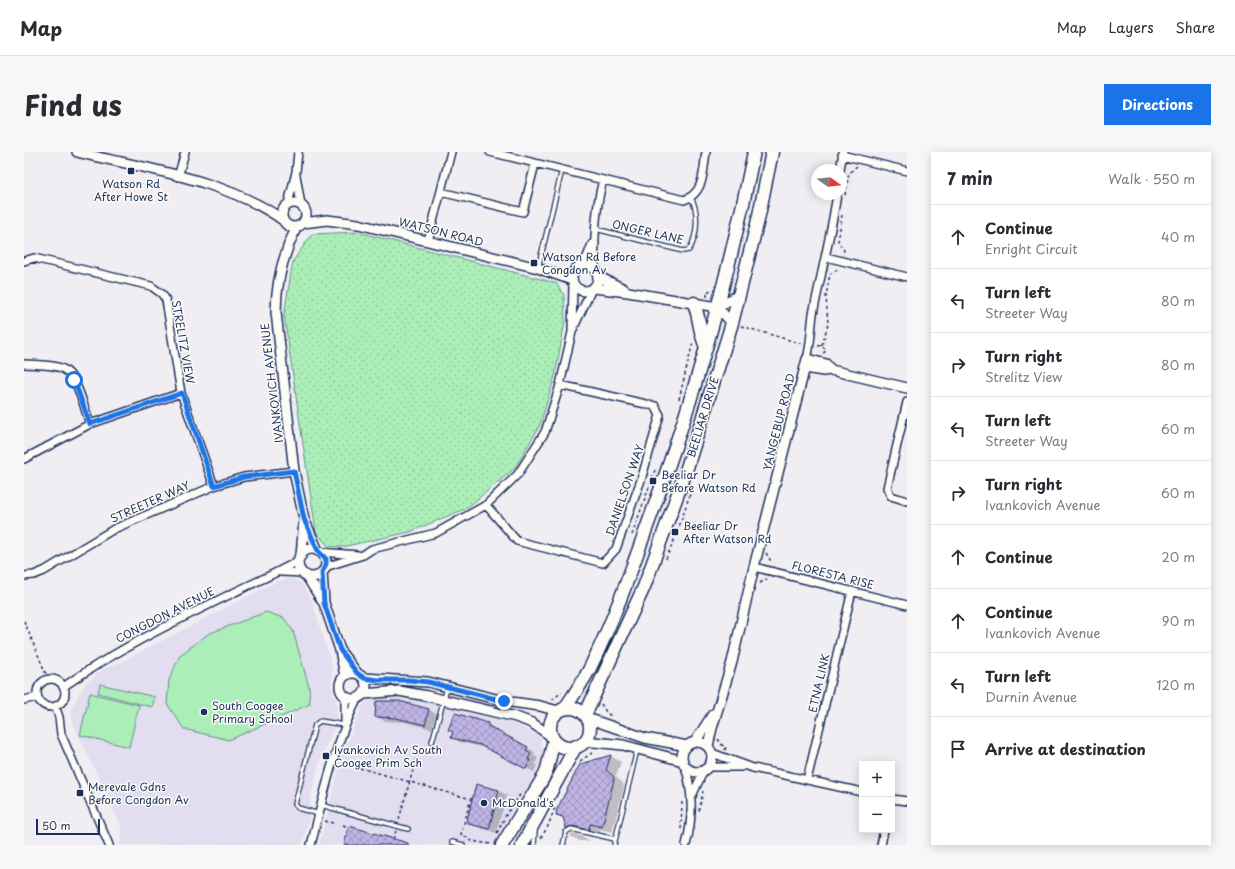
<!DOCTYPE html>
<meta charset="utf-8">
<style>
:root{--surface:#fff;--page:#f7f7f7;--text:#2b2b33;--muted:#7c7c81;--line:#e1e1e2;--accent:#1a73e8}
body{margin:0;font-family:"Playpen Sans",sans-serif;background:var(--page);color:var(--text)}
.controls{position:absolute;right:12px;bottom:12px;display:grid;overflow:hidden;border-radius:0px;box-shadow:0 2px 10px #0003}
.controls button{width:36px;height:36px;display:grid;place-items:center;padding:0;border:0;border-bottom:1px solid var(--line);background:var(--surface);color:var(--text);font:20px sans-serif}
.compass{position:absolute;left:787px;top:12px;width:36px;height:36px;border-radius:50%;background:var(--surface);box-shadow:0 2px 10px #0003;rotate:104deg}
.scale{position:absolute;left:12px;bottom:10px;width:64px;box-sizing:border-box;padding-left:4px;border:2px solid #1b2f5e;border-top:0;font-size:11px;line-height:14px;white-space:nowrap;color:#1b2f5e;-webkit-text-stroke:3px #fdfcf7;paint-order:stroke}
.stop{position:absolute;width:12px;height:12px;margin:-9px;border:3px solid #1a73e8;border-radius:50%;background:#fff}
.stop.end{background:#1a73e8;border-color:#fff;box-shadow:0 1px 4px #0008}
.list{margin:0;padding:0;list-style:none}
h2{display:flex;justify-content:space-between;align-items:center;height:52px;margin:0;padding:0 16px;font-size:17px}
h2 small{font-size:13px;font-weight:400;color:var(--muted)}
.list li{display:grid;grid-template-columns:26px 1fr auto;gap:12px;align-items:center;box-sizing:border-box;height:64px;padding:0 16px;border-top:1px solid var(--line)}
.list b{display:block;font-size:15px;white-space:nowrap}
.list p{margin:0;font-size:13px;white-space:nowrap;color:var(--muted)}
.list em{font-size:13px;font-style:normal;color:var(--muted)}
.icon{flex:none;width:22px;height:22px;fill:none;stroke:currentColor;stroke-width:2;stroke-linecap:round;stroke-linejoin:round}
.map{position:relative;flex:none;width:883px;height:693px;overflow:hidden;border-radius:0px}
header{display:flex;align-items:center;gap:24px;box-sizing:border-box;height:56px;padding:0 20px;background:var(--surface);border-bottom:1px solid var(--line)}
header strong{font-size:19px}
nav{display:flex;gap:22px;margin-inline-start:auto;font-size:14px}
.intro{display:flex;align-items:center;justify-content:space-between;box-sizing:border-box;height:96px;padding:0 24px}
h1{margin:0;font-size:28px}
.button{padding:10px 18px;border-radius:0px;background:var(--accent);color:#fff;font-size:14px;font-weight:700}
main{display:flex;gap:24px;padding:0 24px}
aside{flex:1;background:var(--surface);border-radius:0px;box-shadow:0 2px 10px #0003}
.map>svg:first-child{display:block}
.built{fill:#e2ddef}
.park{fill:url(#park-dots);stroke:#638e8b}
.pitch{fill:#abeeb8;stroke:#638e8b}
.shadow{fill:#0003}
.building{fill:url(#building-cross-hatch);stroke:#1b2f5e}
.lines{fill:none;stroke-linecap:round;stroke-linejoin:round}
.service-casing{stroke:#1b2f5e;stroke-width:6}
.minor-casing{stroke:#1b2f5e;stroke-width:10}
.tertiary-casing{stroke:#1b2f5e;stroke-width:12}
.trunk-casing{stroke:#1b2f5e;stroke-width:15}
.path{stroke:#1b2f5e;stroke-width:1.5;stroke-dasharray:3 3;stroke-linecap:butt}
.service{stroke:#fdfcf7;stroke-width:3.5}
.minor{stroke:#fdfcf7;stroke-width:7}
.tertiary{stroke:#fdfcf7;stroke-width:9}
.trunk{stroke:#fdfcf7;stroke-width:12}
.route{stroke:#1a73e8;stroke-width:5}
.poi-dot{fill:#1b2f5e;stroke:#fdfcf7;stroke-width:1.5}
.labels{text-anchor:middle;stroke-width:3;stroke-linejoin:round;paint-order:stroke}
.poi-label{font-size:11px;fill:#1b2f5e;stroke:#fdfcf7;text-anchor:start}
.street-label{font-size:11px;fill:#1b2f5e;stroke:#fdfcf7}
</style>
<header>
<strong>Map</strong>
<nav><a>Map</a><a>Layers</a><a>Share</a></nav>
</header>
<div class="intro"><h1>Find us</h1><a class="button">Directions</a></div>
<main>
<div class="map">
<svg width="883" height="693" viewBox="0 0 883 693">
<defs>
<pattern id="park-dots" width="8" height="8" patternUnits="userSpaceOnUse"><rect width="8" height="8" fill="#abeeb8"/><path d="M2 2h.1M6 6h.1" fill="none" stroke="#93cca1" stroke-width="1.8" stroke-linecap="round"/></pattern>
<pattern id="building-cross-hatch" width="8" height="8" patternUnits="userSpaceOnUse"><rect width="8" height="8" fill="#c0b4e5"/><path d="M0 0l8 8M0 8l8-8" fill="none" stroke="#9b93bd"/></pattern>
</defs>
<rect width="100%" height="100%" fill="#f1eef3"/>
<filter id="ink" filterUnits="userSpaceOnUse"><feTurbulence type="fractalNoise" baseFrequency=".025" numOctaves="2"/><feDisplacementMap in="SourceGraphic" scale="8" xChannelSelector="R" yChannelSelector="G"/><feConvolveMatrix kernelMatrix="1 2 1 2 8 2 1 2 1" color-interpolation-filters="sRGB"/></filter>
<g filter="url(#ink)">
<path class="built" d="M269 427 278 431 287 447 309 516 307 534 313 551V563L312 573 298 602 286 647 287 659 278 693H96L97 674 48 569 47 557 61 532 78 518 93 512 254 429Z
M365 544 404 549 492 572 516 585 520 604 516 615 475 682V689L473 693H295L319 601 338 555 346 546Z"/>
<path class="park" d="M334 80 532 131 540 143 541 170 531 224 516 273 491 316 443 356 386 380 318 395 304 394 292 380 260 163 269 109 288 82Z"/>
<path class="pitch" d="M242 460 260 466 269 479 285 535 286 552 205 588 160 577 143 552 145 528 156 503 184 482Z
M76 532 131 545 128 555 74 541Z
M66 541 115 553 105 595 56 583Z"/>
<path class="shadow" d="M405 558 412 562 408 577 380 570 360 569 353 564Z
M432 563 464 572 472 577 471 579 511 600 509 603 514 606 511 612 513 613 510 620 465 597 436 590 428 585Z
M587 604 597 610 592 625 599 631 600 635 588 680 576 677 575 683 559 679 553 682 542 676 540 667 533 663 557 613Z
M453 633 475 639 483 643 472 681 454 675 446 671Z
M548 682 558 684 566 689H556L546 684Z"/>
<path class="building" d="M352 549H375L405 557 401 573 372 566 351 565Z
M431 561 464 571V574L504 595 502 598 507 601 504 607 506 608 502 617 456 593 427 586 429 580 424 578Z
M587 603 582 618 589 624 590 628 578 675 566 672 565 678 548 674 542 676 539 665 532 663 533 657 556 612Z
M452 632 475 638 465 677 445 672 443 668Z
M325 674 384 691V693H320Z"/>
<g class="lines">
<defs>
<path id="service" d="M572 77 659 99 665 98C674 84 675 59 667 46
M514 116 538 18
M408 590 423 536
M297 653 384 677
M295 662 274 656 271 652 291 573 296 569 321 573
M428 690 439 693
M510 693 511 678
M539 693 542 680 547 677 591 687
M590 693 613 598"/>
<path id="minor" d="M466 0 660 48C681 41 679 18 682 0
M818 3 883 19
M816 18 819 0
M272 23 277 53
M154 25 161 0
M417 40 499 60 511 12
M264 52 272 20 274 0
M404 89 427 0
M802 105 883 125
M0 109 10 106 127 134 138 142 142 148 157 241 190 334
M556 114 563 105 568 92
M571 117C570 88 571 57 579 28
M549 177 567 139
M783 207C787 192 787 177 789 162 797 122 807 83 813 42
M0 212C12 213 25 212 37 216 53 221 60 256 66 272
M883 250 863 336 867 344 883 349
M0 307 66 272 157 241
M462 353 493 389 579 411 592 397 617 328 636 263 631 254 536 233
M296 400 334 403
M301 415 339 403 348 397 412 381 462 353 494 322 521 280 536 233 548 180 549 132
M730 415 883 453
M257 420 279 421
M0 424 10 423 20 419 90 377 190 334 220 325 270 319
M13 541a14 14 0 1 1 28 0a14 14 0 1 1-28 0Z
M39 535C92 498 151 469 209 441 231 430 254 421 275 408
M321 544V569
M0 548 13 545
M31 554 35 565 37 582 85 693
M688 601 729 616 838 640
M661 614C669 640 669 667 662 693
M684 615H717
M783 628 828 439
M668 644 680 618
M868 647 883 649
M287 693C300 643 310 592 334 546
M857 693 860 678"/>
<path id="tertiary" d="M53 0C121 17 201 27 259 68
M258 63a12 12 0 1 1 24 0a12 12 0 1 1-24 0Z
M279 71 303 68 334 72 514 116 548 128
M272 76C260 101 252 131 252 160L270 319 280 367 294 399
M548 126a13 13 0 1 1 26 0a13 13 0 1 1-26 0Z
M575 125 600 137
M570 136 604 140 693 155 708 171
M693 155 715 143
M781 216 799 219 807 218 883 236
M274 411a14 14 0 1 1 28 0a14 14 0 1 1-28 0Z
M277 404 280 368
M298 420 300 451 316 498 321 524
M282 423 299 450
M316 499 333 521
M316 534a13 13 0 1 1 26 0a13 13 0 1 1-26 0Z
M340 526 404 530 480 549 516 554 534 559
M340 542 375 539 403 544 492 565 508 571 527 584
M563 566 621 586 663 594
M560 589 599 593 659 609
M671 590 689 562
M658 605a15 15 0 1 1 30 0a15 15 0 1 1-30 0Z
M684 594 688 576 708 510 730 415 783 207 802 212 807 218"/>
<path id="trunk" d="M670 151C676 167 675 180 682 195
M541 556C549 544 558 531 565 518 589 470 607 419 625 369 669 249 705 125 730 0
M526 576a20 20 0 1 1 40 0a20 20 0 1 1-40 0Z
M561 563 620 435 661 322 708 171 734 68 748 0
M478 693 519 626 523 617 530 588
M498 693 552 594"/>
</defs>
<use href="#service" class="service-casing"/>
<use href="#minor" class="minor-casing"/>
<use href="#tertiary" class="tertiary-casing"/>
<use href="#trunk" class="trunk-casing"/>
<path class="path" d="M821 43 825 21 833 14
M818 63 814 90 820 98 819 103
M683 145V140L687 138
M717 174 779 192
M798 193 804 172 802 144 806 122 816 116
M794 194 798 193 802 199 798 202
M655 247 669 190
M608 383 631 318
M742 401 748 411
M642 407 653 381 668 336
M736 431 743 427
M0 469 24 527
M528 548 538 540
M577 552 582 560 588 565
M694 587 698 593 702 595 701 598
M556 609 571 599
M336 616 447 647 437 682 448 689 467 692
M675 659 679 639
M375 667 396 594
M301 669 309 671
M319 673 325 675
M657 677 658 649
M473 681 483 661 498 640
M517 686 524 674 532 653
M369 687 372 679"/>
<use href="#service" class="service"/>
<use href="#minor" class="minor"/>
<use href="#tertiary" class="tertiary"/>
<use href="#trunk" class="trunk"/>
</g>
</g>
<g class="lines" filter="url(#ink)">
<path class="route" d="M50 228 66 272 158 241 190 334 220 325 270 319 280 367 294 399 302 407V412L298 420 300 451 316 498 333 521 340 526 354 528H385L404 530 480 549"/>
</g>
<g class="poi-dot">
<rect x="103" y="15" width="8" height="8" rx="2"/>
<rect x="506" y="107" width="8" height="8" rx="2"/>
<rect x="625" y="325" width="8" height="8" rx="2"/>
<rect x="647" y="376" width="8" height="8" rx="2"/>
<circle cx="180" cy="560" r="4"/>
<rect x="298" y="600" width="8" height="8" rx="2"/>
<rect x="52" y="637" width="8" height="8" rx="2"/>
<circle cx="460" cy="651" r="4"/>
</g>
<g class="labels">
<g class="poi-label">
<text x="107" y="36" text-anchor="middle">Watson Rd<tspan x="107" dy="13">After Howe St</tspan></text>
<text x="518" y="109">Watson Rd Before<tspan x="518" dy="13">Congdon Av</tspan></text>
<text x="637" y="327">Beeliar Dr<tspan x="637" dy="13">Before Watson Rd</tspan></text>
<text x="659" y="378">Beeliar Dr<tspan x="659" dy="13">After Watson Rd</tspan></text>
<text x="188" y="558">South Coogee<tspan x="188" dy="13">Primary School</tspan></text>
<text x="310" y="602">Ivankovich Av South<tspan x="310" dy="13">Coogee Prim Sch</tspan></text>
<text x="64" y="639">Merevale Gdns<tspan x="64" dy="13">Before Congdon Av</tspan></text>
<text x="468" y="655">McDonald's</text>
</g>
<g class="street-label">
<text transform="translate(417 80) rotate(14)" y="4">WATSON ROAD</text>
<text transform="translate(624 80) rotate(13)" y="4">ONGER LANE</text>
<text transform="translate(159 190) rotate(80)" y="4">STRELITZ VIEW</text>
<text transform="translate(248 231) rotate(-97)" y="4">IVANKOVICH AVENUE</text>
<text transform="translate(679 265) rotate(-73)" y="4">BEELIAR DRIVE</text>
<text transform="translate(755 270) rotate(-76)" y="4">YANGEBUP ROAD</text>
<text transform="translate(601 338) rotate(-71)" y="4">DANIELSON WAY</text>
<text transform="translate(126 350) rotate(-24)" y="4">STREETER WAY</text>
<text transform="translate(809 423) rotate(14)" y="4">FLORESTA RISE</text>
<text transform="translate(141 463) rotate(-27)" y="4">CONGDON AVENUE</text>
<text transform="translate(795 531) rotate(-77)" y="4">ETNA LINK</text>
</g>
</g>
</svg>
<div class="controls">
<button>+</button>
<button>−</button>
</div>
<svg class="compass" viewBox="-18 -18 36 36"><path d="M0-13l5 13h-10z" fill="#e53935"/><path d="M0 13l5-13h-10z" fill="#7c7c81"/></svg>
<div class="scale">50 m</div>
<div class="stop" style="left:50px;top:228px"></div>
<div class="stop end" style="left:480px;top:549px"></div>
</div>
<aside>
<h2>7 min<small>Walk · 550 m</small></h2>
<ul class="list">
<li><svg class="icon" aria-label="ahead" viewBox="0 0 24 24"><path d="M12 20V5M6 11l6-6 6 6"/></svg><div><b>Continue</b><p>Enright Circuit</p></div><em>40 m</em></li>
<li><svg class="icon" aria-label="left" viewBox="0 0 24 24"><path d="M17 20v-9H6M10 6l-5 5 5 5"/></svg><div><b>Turn left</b><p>Streeter Way</p></div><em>80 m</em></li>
<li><svg class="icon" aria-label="right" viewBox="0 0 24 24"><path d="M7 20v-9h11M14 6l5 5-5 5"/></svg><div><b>Turn right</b><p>Strelitz View</p></div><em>80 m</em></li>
<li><svg class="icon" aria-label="left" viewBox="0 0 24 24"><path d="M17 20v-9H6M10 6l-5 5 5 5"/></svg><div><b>Turn left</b><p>Streeter Way</p></div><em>60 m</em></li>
<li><svg class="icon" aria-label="right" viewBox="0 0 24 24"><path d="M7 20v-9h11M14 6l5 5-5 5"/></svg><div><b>Turn right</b><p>Ivankovich Avenue</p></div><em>60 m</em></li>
<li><svg class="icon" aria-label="ahead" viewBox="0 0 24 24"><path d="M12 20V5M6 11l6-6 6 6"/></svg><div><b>Continue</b></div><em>20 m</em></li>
<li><svg class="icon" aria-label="ahead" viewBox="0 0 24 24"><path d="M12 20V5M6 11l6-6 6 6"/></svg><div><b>Continue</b><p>Ivankovich Avenue</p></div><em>90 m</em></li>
<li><svg class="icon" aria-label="left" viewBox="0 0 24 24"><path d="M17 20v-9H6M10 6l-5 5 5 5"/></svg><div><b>Turn left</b><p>Durnin Avenue</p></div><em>120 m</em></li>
<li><svg class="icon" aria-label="arrive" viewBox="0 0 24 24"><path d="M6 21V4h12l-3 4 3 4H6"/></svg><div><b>Arrive at destination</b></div></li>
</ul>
</aside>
</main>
